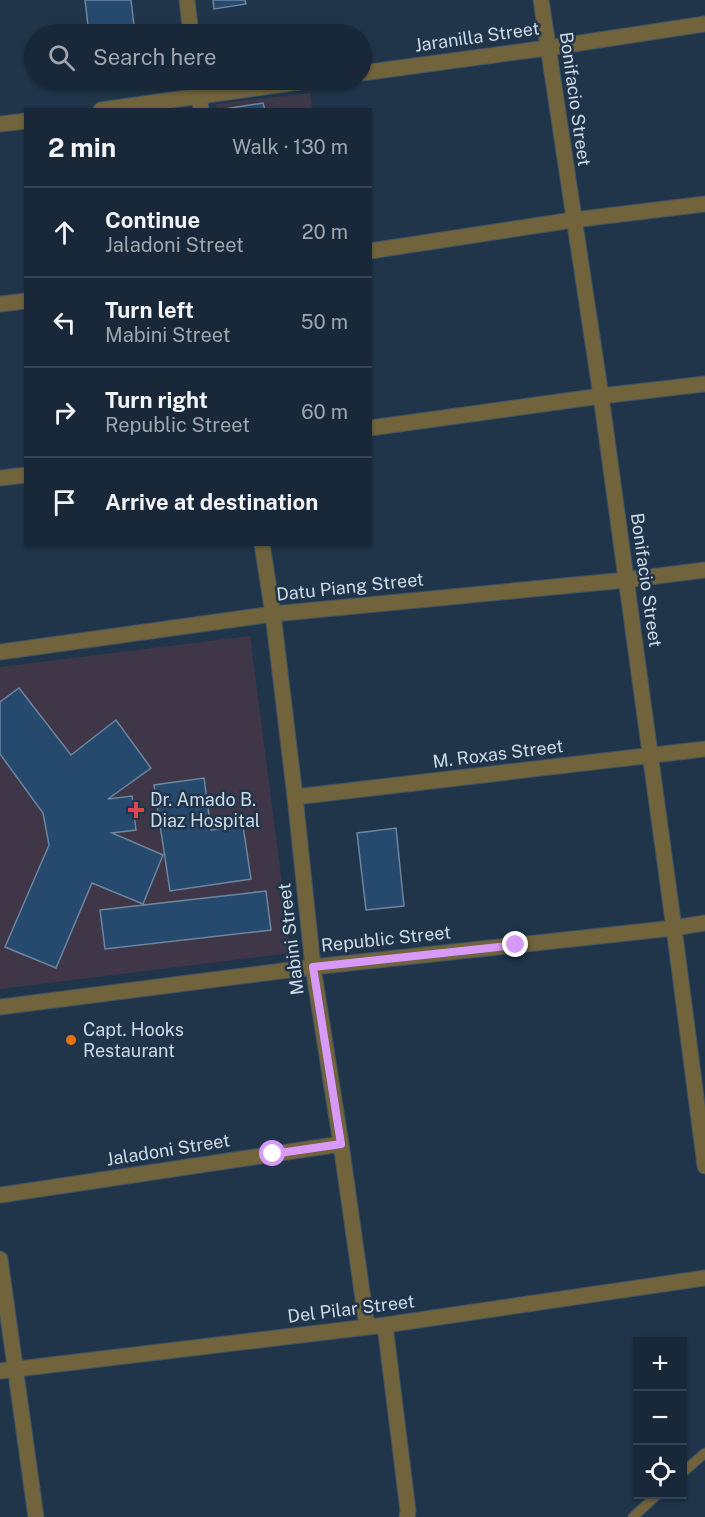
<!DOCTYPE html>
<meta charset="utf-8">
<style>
:root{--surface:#182838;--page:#213040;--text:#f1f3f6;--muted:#9fa6ae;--line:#364453}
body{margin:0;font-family:"Public Sans",sans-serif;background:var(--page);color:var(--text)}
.controls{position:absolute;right:18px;bottom:18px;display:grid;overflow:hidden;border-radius:0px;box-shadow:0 2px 4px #0004}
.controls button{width:54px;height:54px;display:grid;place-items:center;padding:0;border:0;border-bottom:2px solid var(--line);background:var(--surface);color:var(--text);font:30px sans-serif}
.stop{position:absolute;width:18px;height:18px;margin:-14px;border:4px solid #d89af8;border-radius:50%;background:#fff}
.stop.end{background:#d89af8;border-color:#fff;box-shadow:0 2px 6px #0008}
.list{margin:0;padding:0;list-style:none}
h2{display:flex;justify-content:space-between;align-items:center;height:78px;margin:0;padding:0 24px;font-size:26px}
h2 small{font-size:20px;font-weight:400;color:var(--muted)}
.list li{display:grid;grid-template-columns:39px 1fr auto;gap:18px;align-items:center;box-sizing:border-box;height:90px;padding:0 24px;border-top:2px solid var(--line)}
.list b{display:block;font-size:22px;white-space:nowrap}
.list p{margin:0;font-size:20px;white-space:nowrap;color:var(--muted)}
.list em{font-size:20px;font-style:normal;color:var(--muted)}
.icon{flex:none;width:33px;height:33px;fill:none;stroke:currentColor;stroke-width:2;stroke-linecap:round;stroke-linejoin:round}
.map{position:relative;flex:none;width:705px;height:1517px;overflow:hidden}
.search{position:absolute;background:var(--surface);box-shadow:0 2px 4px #0004;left:24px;top:24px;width:348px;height:66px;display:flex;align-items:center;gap:15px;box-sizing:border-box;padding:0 21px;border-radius:33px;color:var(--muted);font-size:22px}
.panel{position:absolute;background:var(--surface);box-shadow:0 2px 4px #0004;left:24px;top:108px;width:348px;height:438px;border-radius:0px}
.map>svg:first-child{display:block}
.education{fill:#3c3849}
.medical{fill:#3f3747}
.building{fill:#254a6e;stroke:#6d859e;stroke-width:1.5}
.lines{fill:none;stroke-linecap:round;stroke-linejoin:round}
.service-casing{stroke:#3f5366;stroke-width:11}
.minor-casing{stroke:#3f5366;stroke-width:17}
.service{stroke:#71633b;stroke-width:9}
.minor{stroke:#71633b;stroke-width:15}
.route{stroke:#d89af8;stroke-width:8}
.health-dot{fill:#e0444e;stroke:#20354a;stroke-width:2}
.food-dot{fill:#e8710a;stroke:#20354a;stroke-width:2}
.labels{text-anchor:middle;stroke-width:5;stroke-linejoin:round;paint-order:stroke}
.street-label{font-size:18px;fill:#cddae7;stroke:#20354a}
.poi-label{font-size:18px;fill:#cddae7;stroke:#20354a;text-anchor:start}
</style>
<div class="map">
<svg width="705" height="1517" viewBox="0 0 705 1517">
<rect width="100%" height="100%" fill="#20354a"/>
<path class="education" d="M310 93 312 109H217L216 104Z"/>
<path class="medical" d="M250 636 291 953 0 989V667Z"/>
<path class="building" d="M85 0H131L135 34H89Z
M213 0H245L246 4 214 9Z
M263 103 265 110H225V109Z
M19 688 71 755 116 720 151 768 108 799 132 796 136 830 112 833 163 855 143 904 92 883 56 968 5 947 49 845 43 813 0 754V702Z
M204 778 211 830 243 826 251 879 170 891 154 785Z
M396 828 404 906 366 910 357 833Z
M266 891 271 930 105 949 100 910Z"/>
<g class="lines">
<defs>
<path id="service" d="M682 1473 705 1453
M633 1517 658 1494"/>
<path id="minor" d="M187 0 191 34
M541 0 601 396 674 928 705 1166
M362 73 547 48 705 24
M197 80 201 110
M101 110 313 80
M0 124 26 121
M370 251 573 220 705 204
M0 304 26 301
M370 428 601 396 705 384
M0 478 26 475
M262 544 273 614 295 797 313 967 341 1144 367 1327
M0 652 273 614 626 580 705 570
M295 797 705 749
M0 1007 313 967 674 928 705 923
M0 1195 341 1144
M0 1259 36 1517
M385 1325 408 1511 407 1517
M0 1371 385 1325 705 1278"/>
</defs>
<use href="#service" class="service-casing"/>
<use href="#minor" class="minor-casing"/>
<use href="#service" class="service"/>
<use href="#minor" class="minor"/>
</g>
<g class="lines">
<path class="route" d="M273 1154 341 1144 313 967 516 945"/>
</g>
<path class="health-dot" d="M133 801h6v6h6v6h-6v6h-6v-6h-6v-6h6z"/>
<circle class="food-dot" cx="71" cy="1040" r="6"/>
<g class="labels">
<g class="street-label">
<text transform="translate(477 37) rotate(-8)" y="6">Jaranilla Street</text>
<text transform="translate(575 99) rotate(82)" y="6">Bonifacio Street</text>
<text transform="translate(646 580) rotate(82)" y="6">Bonifacio Street</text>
<text transform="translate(350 587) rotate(-6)" y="6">Datu Piang Street</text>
<text transform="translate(498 754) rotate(-7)" y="6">M. Roxas Street</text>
<text transform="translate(291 939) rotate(-97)" y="6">Mabini Street</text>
<text transform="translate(386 939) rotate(-6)" y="6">Republic Street</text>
<text transform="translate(168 1150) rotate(-9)" y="6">Jaladoni Street</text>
<text transform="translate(351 1309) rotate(-7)" y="6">Del Pilar Street</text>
</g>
<g class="poi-label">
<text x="150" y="806">Dr. Amado B.<tspan x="150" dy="21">Diaz Hospital</tspan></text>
<text x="83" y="1036">Capt. Hooks<tspan x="83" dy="21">Restaurant</tspan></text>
</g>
</g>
</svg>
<div class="controls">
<button>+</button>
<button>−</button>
<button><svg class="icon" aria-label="locate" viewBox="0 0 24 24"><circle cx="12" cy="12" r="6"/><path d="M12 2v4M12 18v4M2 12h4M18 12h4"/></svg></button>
</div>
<div class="stop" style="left:273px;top:1154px"></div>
<div class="stop end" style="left:516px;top:945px"></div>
<div class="search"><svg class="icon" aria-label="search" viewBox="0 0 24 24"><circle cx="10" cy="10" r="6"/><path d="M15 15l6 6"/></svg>Search here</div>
<section class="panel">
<h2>2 min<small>Walk · 130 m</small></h2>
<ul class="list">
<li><svg class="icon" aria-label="ahead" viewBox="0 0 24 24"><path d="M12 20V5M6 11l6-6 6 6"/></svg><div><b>Continue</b><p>Jaladoni Street</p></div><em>20 m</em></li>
<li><svg class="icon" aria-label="left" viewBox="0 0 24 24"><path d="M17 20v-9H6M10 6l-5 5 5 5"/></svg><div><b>Turn left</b><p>Mabini Street</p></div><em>50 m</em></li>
<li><svg class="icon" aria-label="right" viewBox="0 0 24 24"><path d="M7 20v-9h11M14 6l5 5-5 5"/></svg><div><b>Turn right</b><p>Republic Street</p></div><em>60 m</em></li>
<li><svg class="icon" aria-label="arrive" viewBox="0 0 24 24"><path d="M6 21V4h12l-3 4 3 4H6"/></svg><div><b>Arrive at destination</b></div></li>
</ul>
</section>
</div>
